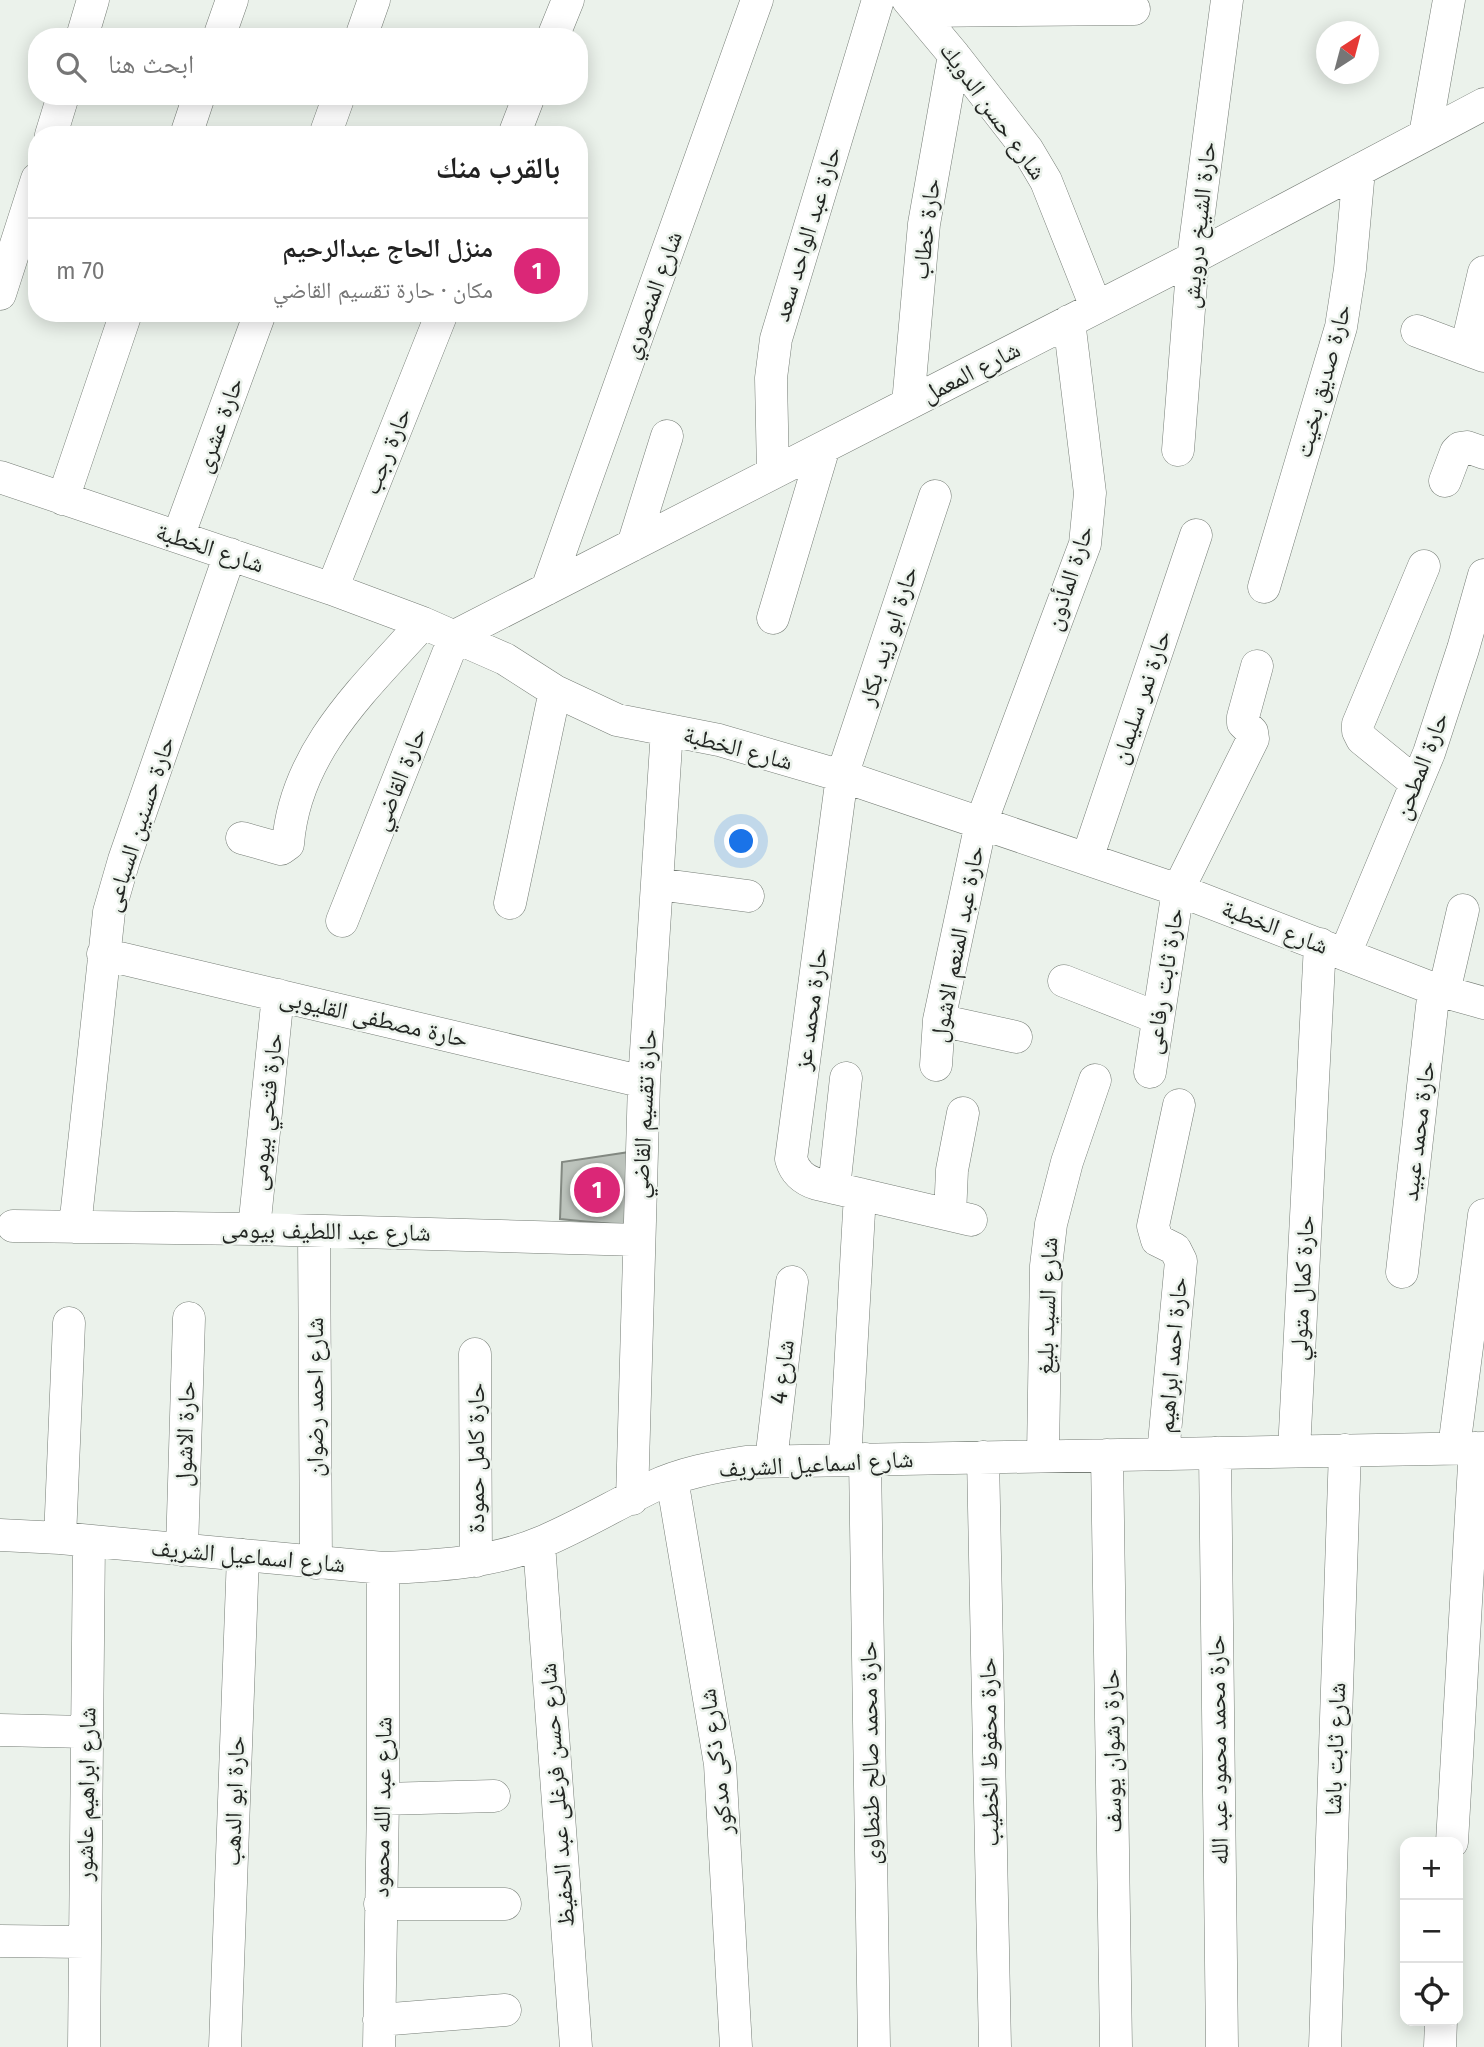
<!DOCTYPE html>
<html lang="ar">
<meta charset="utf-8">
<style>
:root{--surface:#fff;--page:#f6f6f6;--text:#222;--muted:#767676;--line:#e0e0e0;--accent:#db2777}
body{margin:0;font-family:"Fira Sans","Noto Naskh Arabic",sans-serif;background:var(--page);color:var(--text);direction:rtl}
.controls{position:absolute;right:21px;bottom:21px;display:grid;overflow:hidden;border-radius:14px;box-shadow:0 4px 18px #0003}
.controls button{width:63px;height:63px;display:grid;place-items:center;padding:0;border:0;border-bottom:2px solid var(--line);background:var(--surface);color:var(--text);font:35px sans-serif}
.compass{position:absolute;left:1316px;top:21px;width:63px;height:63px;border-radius:50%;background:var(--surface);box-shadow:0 4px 18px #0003;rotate:36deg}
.you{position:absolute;left:742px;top:842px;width:24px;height:24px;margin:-18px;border:5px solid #fff;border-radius:50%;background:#1a73e8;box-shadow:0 0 0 10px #1a73e833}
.badge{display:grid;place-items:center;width:46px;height:46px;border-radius:50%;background:var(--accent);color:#fff;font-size:23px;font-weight:700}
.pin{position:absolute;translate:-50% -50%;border:4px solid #fff;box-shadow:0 2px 7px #0006}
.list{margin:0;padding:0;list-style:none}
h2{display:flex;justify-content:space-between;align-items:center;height:91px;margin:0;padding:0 28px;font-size:30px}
h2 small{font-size:23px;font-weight:400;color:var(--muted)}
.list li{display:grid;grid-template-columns:46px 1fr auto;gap:21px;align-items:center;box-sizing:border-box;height:105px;padding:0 28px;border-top:2px solid var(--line)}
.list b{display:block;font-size:26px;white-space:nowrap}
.list p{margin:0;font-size:23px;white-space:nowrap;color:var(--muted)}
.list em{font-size:23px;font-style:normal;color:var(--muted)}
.icon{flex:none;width:38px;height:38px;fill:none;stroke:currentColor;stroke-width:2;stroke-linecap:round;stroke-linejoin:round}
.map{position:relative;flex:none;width:1484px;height:2047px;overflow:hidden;direction:ltr}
.search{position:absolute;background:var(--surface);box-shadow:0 4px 18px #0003;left:28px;top:28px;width:560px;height:77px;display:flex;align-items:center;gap:18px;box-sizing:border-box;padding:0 24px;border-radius:28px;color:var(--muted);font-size:26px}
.panel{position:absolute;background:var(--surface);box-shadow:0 4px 18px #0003;left:28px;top:126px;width:560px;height:196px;border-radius:28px;direction:rtl}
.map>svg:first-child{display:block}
.building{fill:#bcc3bc;stroke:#828881;stroke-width:2}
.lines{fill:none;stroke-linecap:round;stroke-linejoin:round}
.street-casing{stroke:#767d76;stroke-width:33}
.street{stroke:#fff;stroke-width:32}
.labels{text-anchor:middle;stroke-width:5;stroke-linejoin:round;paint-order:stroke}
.street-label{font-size:24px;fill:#232623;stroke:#ebf2eb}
</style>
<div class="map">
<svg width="1484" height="2047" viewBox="0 0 1484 2047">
<rect width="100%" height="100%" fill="#ebf2eb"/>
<path class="building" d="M636 1151 632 1226 560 1219 562 1162Z"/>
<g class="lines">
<defs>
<path id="street" d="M908 0 954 55 1027 149 1046 181 1096 307
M919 11 1134 9
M82 37 93 0
M219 37 232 0
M361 37 374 0
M553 37 568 0
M51 135 63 96
M186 135 199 96
M325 135 339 96
M514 135 529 96
M1425 135 1449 0
M0 294 37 179
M1417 331 1484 356
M1466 349 1484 272
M908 404 924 224 954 55
M1178 450 1193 258 1227 0
M773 473 771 378 776 339 878 0
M0 477 332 589 423 623 505 659 555 691 617 720 719 740 842 776 1178 890 1434 989 1484 1003
M1445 481 1456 452 1460 448 1467 447 1484 453
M935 496 842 776 791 1159C795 1173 804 1180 817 1184L971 1220
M63 499 126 313
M178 537 260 313
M633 545 667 436
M1264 587 1341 327 1350 269 1359 170
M332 589 442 313
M547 589 757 0
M773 618 824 447
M1416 783 1362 739 1358 731V724L1424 566
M242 838 281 849 288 844C295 751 365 688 423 623
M1087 859 1196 535
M657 884 748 896
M510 903 555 691
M342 921 455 636 1193 258 1484 104
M103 954 644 1082
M1345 954 1429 753 1463 649 1484 575
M1064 981 1158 1018
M1444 992 1463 910
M939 1020 1016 1037
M936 1065 939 1020 981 823 1085 544 1090 493 1069 321
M1150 1072 1178 890 1253 739 1252 732 1243 723V717L1257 666
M834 1188 846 1078
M950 1215 952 1170 963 1113
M13 1226 254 1229 639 1240
M75 1227 109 912 124 860 230 554
M254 1229 278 995
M314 1231 316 1563
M1402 1272 1434 989
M475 1354 476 1561
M1454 1448 1484 1215
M1294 1451 1320 944
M1215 1453 1222 2047
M1163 1454 1181 1261 1175 1249 1157 1240 1153 1226 1179 1105
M1043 1455 1046 1266 1051 1224 1067 1162 1095 1080
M1107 1455 1116 2047
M983 1457 995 2047
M865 1459 874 2047
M845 1460 860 1194
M771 1461 792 1282
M672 1479 720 1764 736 2047
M632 1499 644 1082 667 730
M0 1535 60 1538 383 1568C435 1566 493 1563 542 1542 580 1526 615 1505 652 1487 682 1473 714 1467 746 1462L1484 1448
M60 1538 69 1323
M539 1544 576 2047
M182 1550 189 1318
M0 1730 87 1732
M383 1799 494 1796
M1452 1842 1475 1448
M380 1904H505
M0 1941 85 1942
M379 2020 505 2010
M84 2047 89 1541
M225 2047 243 1555
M379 2047 383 1799V1568
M1325 2047 1345 1450
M1440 2047 1441 2021"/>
</defs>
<use href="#street" class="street-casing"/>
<use href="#street" class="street"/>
</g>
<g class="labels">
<g class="street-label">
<text transform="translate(993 111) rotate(54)" y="8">شارع حسن الدويك</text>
<text transform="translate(1199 225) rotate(-84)" y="8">حارة الشيخ درويش</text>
<text transform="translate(926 229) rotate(-83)" y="8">حارة خطاب</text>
<text transform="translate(807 234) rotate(-73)" y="8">حارة عبد الواحد سعد</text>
<text transform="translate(652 295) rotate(-70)" y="8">شارع المنصوري</text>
<text transform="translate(971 372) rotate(-27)" y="8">شارع المعمل</text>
<text transform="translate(1323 381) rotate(-75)" y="8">حارة صديق بخيت</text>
<text transform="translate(219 425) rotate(-70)" y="8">حارة عشرى</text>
<text transform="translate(387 451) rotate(-68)" y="8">حارة رجب</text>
<text transform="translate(210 548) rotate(18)" y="8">شارع الخطبة</text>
<text transform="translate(1069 578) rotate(-72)" y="8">حارة المأذون</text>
<text transform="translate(888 636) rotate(-72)" y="8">حارة ابو زيد بكار</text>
<text transform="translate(1141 697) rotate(-71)" y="8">حارة نمر سليمان</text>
<text transform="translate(738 748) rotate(15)" y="8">شارع الخطبة</text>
<text transform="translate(1421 766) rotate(-69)" y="8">حارة المطحن</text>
<text transform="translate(399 779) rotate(-68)" y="8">حارة القاضي</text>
<text transform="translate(139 824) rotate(-72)" y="8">حارة حسنين السباعى</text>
<text transform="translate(1275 927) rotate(21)" y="8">شارع الخطبة</text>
<text transform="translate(957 944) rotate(-79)" y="8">حارة عبد المنعم الاشول</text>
<text transform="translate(1164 981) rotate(-81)" y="8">حارة ثابت رفاعى</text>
<text transform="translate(811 1009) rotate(-82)" y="8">حارة محمد عز</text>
<text transform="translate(374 1018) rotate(13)" y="8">حارة مصطفى القليوبى</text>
<text transform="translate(266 1112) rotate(-84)" y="8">حارة فتحي بيومى</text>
<text transform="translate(644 1114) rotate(-87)" y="8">حارة تقسيم القاضي</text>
<text transform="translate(1418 1131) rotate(-83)" y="8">حارة محمد عبيد</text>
<text transform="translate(326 1231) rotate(1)" y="8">شارع عبد اللطيف بيومى</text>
<text transform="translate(1302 1288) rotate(-87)" y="8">حارة كمال متولي</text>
<text transform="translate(1047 1306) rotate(-88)" y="8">شارع السيد بليغ</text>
<text transform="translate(1172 1355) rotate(-85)" y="8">حارة احمد ابراهيم</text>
<text transform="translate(782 1372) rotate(-83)" y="8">شارع 4</text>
<text transform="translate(315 1397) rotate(-90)" y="8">شارع احمد رضوان</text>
<text transform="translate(185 1434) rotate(-88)" y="8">حارة الاشول</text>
<text transform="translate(476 1458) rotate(-90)" y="8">حارة كامل حمودة</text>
<text transform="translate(816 1464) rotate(-3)" y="8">شارع اسماعيل الشريف</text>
<text transform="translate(248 1556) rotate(5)" y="8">شارع اسماعيل الشريف</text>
<text transform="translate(1335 1749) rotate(-88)" y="8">شارع ثابت باشا</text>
<text transform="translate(1218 1750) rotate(-91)" y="8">حارة محمد محمود عبد الله</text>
<text transform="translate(1112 1751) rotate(-91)" y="8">حارة رشوان يوسف</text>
<text transform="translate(989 1752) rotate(-91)" y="8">حارة محفوظ الخطيب</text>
<text transform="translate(870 1753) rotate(-91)" y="8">حارة محمد صالح طنطاوى</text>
<text transform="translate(716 1762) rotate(-97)" y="8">شارع ذكى مدكور</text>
<text transform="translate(86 1794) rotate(-89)" y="8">شارع ابراهيم عاشور</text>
<text transform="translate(557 1795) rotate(-94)" y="8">شارع حسن فرغلى عبد الحفيظ</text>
<text transform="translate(234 1801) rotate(-88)" y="8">حارة ابو الدهب</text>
<text transform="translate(382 1807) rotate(-89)" y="8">شارع عبد الله محمود</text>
</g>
</g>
</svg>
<div class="controls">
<button>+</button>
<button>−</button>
<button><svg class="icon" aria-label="locate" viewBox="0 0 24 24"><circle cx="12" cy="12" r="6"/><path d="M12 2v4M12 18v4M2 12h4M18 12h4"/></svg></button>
</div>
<svg class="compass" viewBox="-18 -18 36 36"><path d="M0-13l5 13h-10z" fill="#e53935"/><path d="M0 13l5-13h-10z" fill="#767676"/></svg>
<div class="you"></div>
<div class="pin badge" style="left:597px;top:1190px">1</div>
<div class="search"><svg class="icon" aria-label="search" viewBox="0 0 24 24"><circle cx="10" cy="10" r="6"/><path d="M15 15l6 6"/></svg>ابحث هنا</div>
<section class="panel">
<h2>بالقرب منك<small></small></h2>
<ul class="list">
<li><span class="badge">1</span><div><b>منزل الحاج عبدالرحيم</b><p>مكان · حارة تقسيم القاضي</p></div><em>70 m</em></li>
</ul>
</section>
</div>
